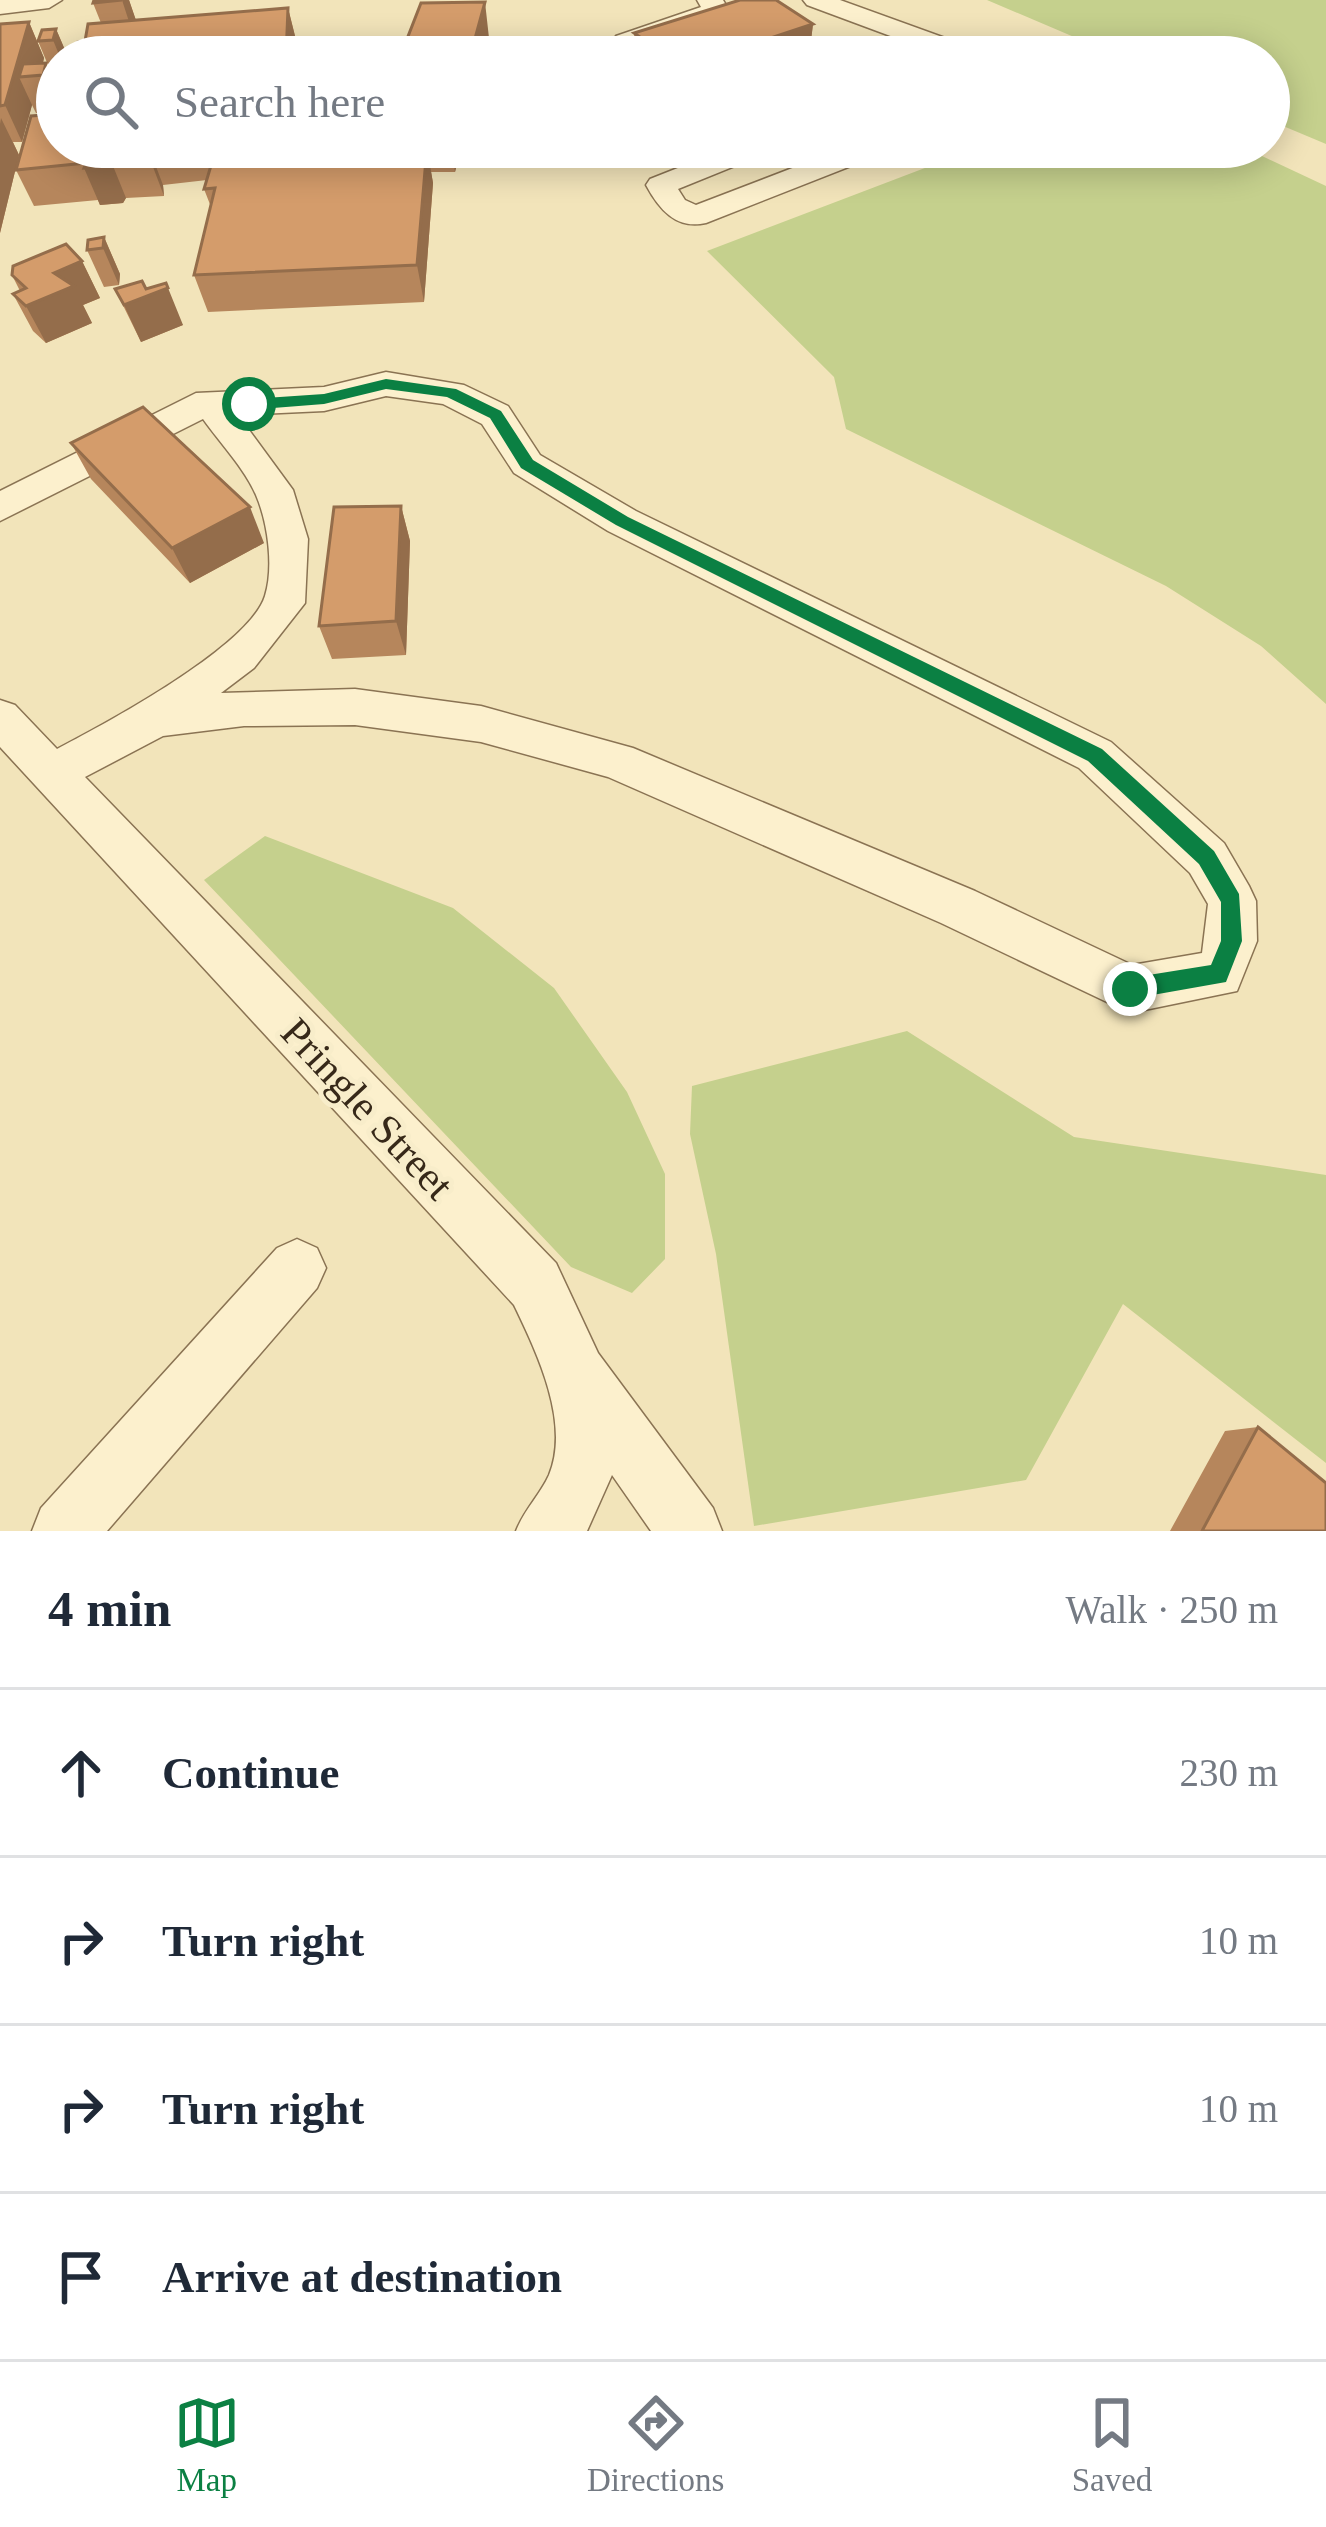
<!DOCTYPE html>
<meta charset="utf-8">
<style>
:root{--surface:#fff;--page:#f6f6f7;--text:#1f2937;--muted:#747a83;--line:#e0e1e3;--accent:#0b8043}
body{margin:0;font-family:Georgia,serif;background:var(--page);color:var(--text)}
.stop{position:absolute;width:36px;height:36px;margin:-27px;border:9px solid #0b8043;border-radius:50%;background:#fff}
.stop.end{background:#0b8043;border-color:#fff;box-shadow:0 3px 12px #0008}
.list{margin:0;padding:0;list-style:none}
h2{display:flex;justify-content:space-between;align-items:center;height:156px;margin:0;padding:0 48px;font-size:51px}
h2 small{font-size:39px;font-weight:400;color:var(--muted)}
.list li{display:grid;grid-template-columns:78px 1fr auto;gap:36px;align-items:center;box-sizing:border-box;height:168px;padding:0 48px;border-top:3px solid var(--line)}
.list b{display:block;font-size:45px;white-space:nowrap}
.list em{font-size:39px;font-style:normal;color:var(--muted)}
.icon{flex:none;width:66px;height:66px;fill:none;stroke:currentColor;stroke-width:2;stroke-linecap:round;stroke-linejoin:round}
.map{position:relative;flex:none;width:1326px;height:1531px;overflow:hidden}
.search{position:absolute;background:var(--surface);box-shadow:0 6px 30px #0003;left:36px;right:36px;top:36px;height:132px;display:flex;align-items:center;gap:30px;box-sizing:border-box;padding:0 42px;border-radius:66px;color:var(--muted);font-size:45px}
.sheet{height:828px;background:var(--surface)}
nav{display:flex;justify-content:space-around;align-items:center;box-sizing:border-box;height:168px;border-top:3px solid var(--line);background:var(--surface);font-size:33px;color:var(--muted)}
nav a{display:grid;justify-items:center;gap:6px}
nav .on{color:var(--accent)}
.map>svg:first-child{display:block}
.green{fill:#c5d08d}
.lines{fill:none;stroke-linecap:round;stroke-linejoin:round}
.minor-casing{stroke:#8a7353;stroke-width:3}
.minor{fill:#fcf0cd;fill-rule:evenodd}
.wall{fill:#b6865c}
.shaded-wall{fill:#946d4b}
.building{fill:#d49c6b;stroke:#946d4b;stroke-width:3}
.route{fill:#0b8043}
.labels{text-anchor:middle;stroke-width:10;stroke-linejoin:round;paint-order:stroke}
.street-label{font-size:42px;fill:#372919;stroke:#f8edca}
</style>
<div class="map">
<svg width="1326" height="1531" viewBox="0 0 1326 1531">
<rect width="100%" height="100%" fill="#f2e4ba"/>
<path class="green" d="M987 0H1326V144L1269 120V57H1121Z
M980 147H1243L1326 186V704L1261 646 1166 586 846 429 834 377 707 251Z
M265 836 453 908 554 988 627 1092 665 1174V1259L632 1293 571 1267 204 880Z
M907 1031 1074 1137 1326 1175V1463L1123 1304 1026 1480 754 1526 716 1254 690 1134 692 1086Z"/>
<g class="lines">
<defs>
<path id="minor" d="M0 0H62L49 8 0 14Z
M697 0H723L729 10 725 15 634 48H616L612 42 616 36 701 7Z
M803 0H840L981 51 985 57H947L807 5Z
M731 147H772L767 153 678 189 685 200 696 205 847 147H889L884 153 706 223C676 230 659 209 646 185L650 179Z
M386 372 464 385 508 406 540 455 636 511 1111 742 1224 843 1249 886 1256 901 1257 941 1237 991 1130 1013 941 923 608 777 481 742 355 725 244 726 163 736 85 777 556 1263 598 1353 713 1508 722 1531H651L612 1475 587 1531H516C524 1510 540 1495 549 1475 571 1422 536 1351 514 1305L0 747V700L15 705 57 749C105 724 249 647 265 596 274 567 268 523 256 495 245 469 220 443 203 419L0 521V491L196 393 324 387ZM386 396 443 404 482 424 514 473 608 531 1079 768 1190 873 1208 904 1202 953 1132 965 975 891 633 748 481 706 355 689 221 693 254 668 305 603 308 539 293 490 238 415 324 411Z
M297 1239 317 1248 326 1268 317 1288 107 1531H32L41 1508 277 1248Z"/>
</defs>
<use href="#minor" class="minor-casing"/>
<use href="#minor" class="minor"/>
</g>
<path class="wall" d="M94 0H129L136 21 288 8 297 44 85 41 101 23 93 3Z
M29 22 44 58 43 63H46L57 88V112L36 113 32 105 22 142H13L19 155 0 233V24Z
M813 24 809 57H635L634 33Z
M56 29 68 57H57V77H53L38 41Z
M57 147H263L262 151 372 147H461L455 172H431L433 183 424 302 208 312 194 275 211 207 204 189 207 180 163 185 164 196 126 198 123 203 100 205 98 200 34 206 16 170Z
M104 237 120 274 119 285 104 287 87 250Z
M82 261 100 298 83 305 92 323 46 343 33 331 13 294 20 291 12 275Z
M115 289H146L183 325 141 342Z
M71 443 264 543 190 583 91 479Z
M401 506 410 541 406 655 332 659 319 626Z
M1258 1427 1326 1531H1170L1225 1431Z"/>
<path class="shaded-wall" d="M122 0H129L138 26 134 37Z
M485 2 489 38 484 57H470Z
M288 8 297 44V57H286Z
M29 22 44 58 40 75 19 77 32 105 22 142 5 105Z
M813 24 809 57H713Z
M56 29 68 57H60L53 40Z
M46 63 57 88V108L43 75Z
M1 118 19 155 0 233V124Z
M427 147 433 183 424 302 417 265Z
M451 147H461L455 172Z
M149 148 163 185 164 196 150 159Z
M111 161 126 198 123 203 100 205 84 168Z
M104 237 120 274 119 285 103 248Z
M82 261 100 298 83 305 92 323 46 343 26 306 54 273Z
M166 283 183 325 141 342 124 305Z
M401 506 410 541 406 655 396 621Z
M250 507 264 543 190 583 172 548Z"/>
<path class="building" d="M94 0H122L93 3Z
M740 0H776L813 24 713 57H669L634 33Z
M485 2 470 57H400L421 3Z
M288 8 286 57H76L78 42 85 41 88 24Z
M29 22 5 105 0 106V24Z
M56 29 53 40 38 41 42 30Z
M46 63 43 75 19 77 23 64Z
M57 114V147H158L149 148 150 159 111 161 108 166 84 168 86 163 16 170 31 116Z
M389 147H427L417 265 194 275 215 188 204 189 215 152Z
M104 237 103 248 87 250 88 240Z
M66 244 82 261 54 273 74 286 26 306 13 294 26 288 12 275 13 266Z
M142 281 146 289 166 283 168 288 124 305 115 289Z
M143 407 250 507 172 548 71 443Z
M401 506 396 621 319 626 334 507Z
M1258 1427 1326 1483V1531H1202Z"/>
<path class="route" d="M386 379 456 389 501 411 533 460 628 517 1102 749 1214 851 1239 894 1242 941 1226 982 1130 999 1122 996 1119 989 1130 978 1211 965 1221 941V902L1199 864 1088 761 616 525 521 468 490 418 447 397 386 389 324 404 249 410 241 404 249 399 324 394Z"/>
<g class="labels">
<g class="street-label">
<text transform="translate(368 1108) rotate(47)" y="15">Pringle Street</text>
</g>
</g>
</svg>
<div class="stop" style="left:249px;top:404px"></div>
<div class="stop end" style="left:1130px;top:989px"></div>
<div class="search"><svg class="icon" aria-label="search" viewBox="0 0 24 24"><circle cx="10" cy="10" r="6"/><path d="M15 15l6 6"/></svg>Search here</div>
</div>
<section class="sheet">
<h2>4 min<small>Walk · 250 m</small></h2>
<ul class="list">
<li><svg class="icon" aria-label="ahead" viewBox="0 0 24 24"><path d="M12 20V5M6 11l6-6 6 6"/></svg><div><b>Continue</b></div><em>230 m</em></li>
<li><svg class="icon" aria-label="right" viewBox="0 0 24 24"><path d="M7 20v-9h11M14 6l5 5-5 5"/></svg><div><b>Turn right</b></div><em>10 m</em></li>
<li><svg class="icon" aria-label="right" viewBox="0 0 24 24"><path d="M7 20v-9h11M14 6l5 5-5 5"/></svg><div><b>Turn right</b></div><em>10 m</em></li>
<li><svg class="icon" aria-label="arrive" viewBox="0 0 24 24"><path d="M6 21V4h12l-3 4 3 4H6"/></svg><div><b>Arrive at destination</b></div></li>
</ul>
</section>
<nav>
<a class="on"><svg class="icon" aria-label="map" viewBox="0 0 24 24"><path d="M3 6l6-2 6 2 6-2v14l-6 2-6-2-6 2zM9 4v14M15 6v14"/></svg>Map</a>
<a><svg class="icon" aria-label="directions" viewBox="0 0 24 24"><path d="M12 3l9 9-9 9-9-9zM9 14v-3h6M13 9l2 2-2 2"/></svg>Directions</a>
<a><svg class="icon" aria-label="saved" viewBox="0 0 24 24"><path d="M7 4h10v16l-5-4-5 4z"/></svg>Saved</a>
</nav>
